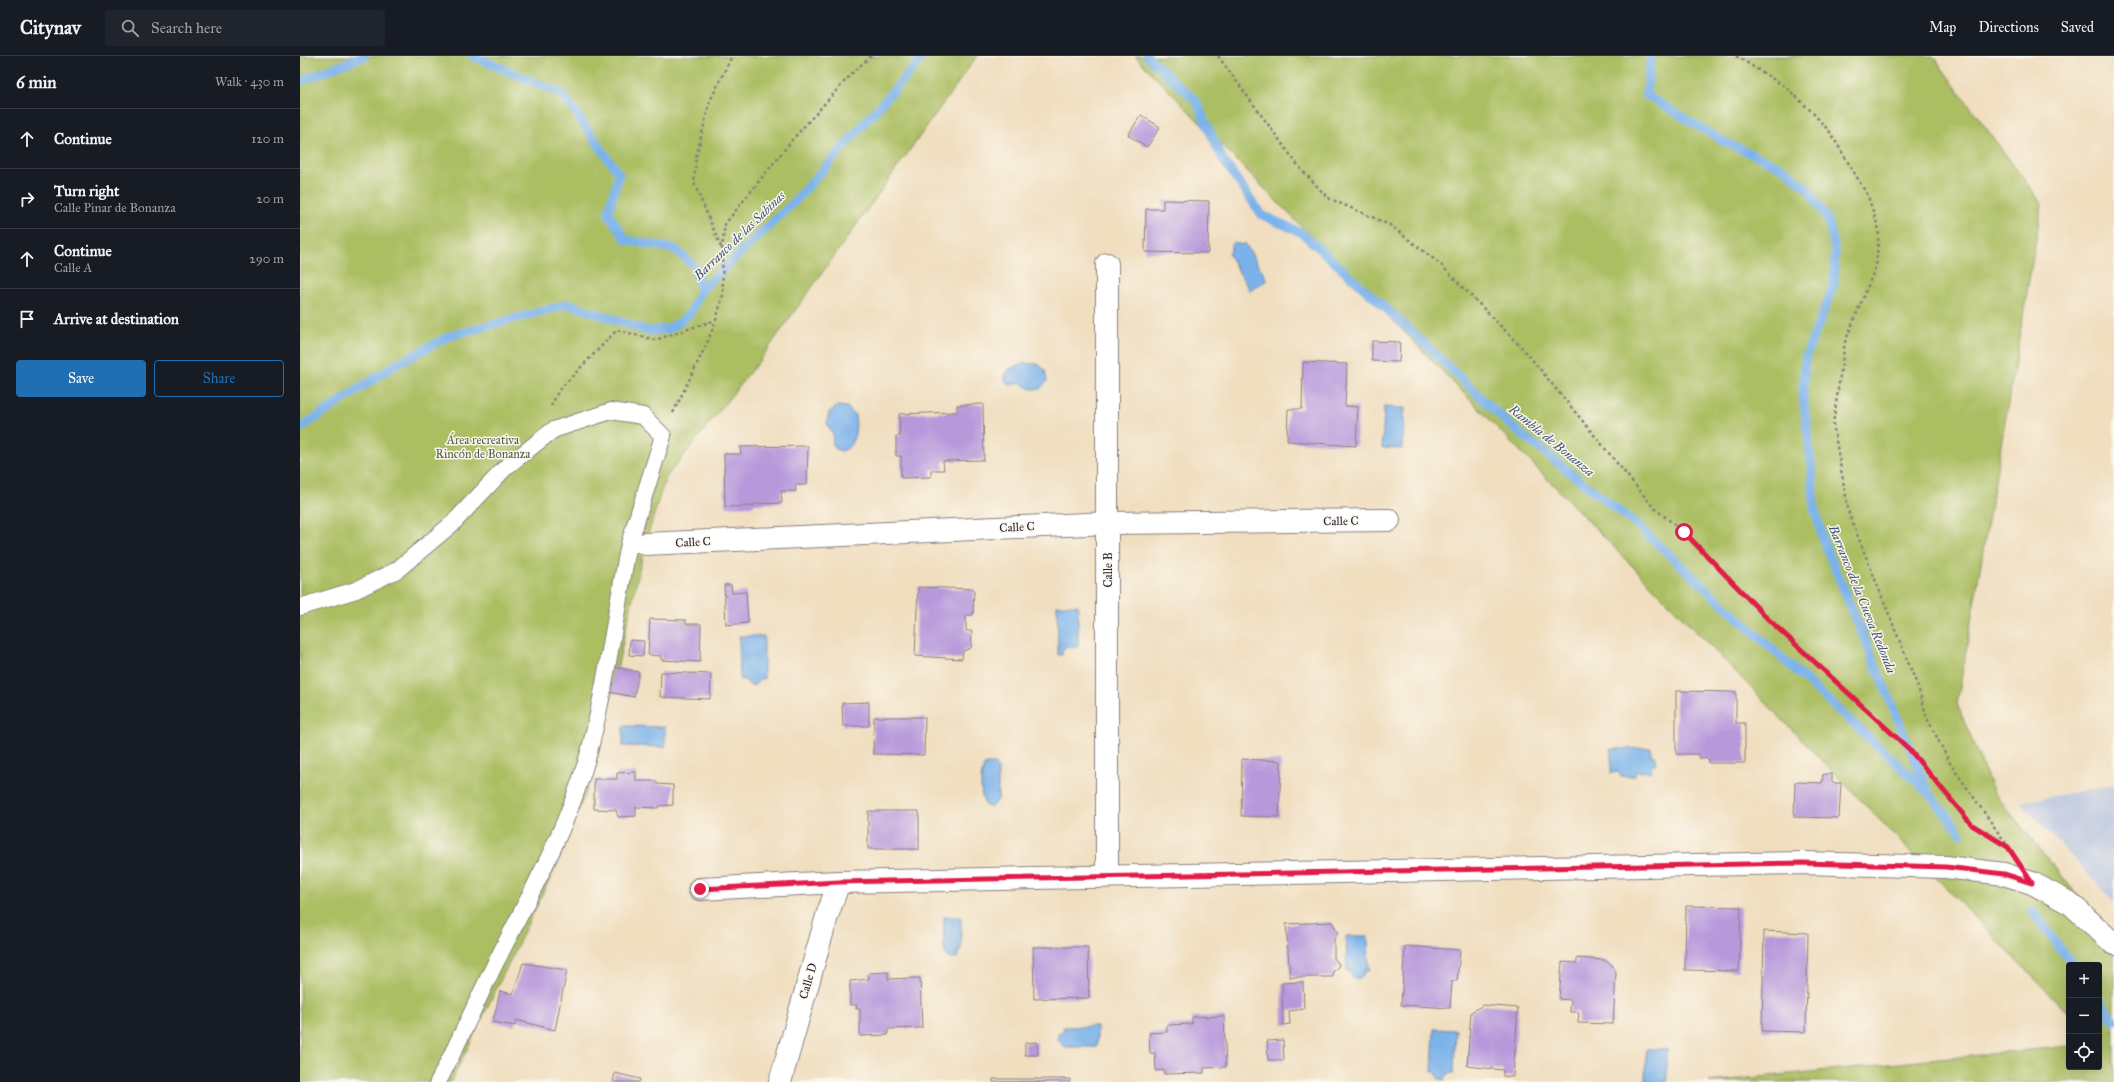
<!DOCTYPE html>
<meta charset="utf-8">
<style>
:root{--surface:#171b24;--page:#20242c;--text:#f1f3f6;--muted:#9ea1a6;--line:#363941;--accent:#1f6fb2}
body{margin:0;font-family:"IM FELL Great Primer",serif;background:var(--page);color:var(--text)}
.controls{position:absolute;right:12px;bottom:12px;display:grid;overflow:hidden;border-radius:4px;box-shadow:0 4px 16px #0002}
.controls button{width:36px;height:36px;display:grid;place-items:center;padding:0;border:0;border-bottom:1px solid var(--line);background:var(--surface);color:var(--text);font:20px sans-serif}
.stop{position:absolute;width:12px;height:12px;margin:-9px;border:3px solid #e11d48;border-radius:50%;background:#fff}
.stop.end{background:#e11d48;border-color:#fff;box-shadow:0 1px 4px #0008}
.list{margin:0;padding:0;list-style:none}
h2{display:flex;justify-content:space-between;align-items:center;height:52px;margin:0;padding:0 16px;font-size:17px}
h2 small{font-size:13px;font-weight:400;color:var(--muted)}
.list li{display:grid;grid-template-columns:26px 1fr auto;gap:12px;align-items:center;box-sizing:border-box;height:60px;padding:0 16px;border-top:1px solid var(--line)}
.list b{display:block;font-size:15px;white-space:nowrap}
.list p{margin:0;font-size:13px;white-space:nowrap;color:var(--muted)}
.list em{font-size:13px;font-style:normal;color:var(--muted)}
.actions{display:flex;gap:8px;padding:12px 16px}
.actions a{flex:1;padding:9px 0;border:1px solid var(--accent);border-radius:4px;text-align:center;font-size:14px;color:var(--accent)}
.actions .main{background:var(--accent);color:#fff}
.icon{flex:none;width:22px;height:22px;fill:none;stroke:currentColor;stroke-width:2;stroke-linecap:round;stroke-linejoin:round}
.map{position:relative;flex:none;width:1814px;height:1026px;overflow:hidden}
header{display:flex;align-items:center;gap:24px;box-sizing:border-box;height:56px;padding:0 20px;background:var(--surface);border-bottom:1px solid var(--line)}
header strong{font-size:19px}
nav{display:flex;gap:22px;margin-inline-start:auto;font-size:14px}
.search{width:280px;height:36px;background:var(--page);display:flex;align-items:center;gap:10px;box-sizing:border-box;padding:0 14px;border-radius:4px;color:var(--muted);font-size:15px}
main{display:flex}
aside{flex:1;background:var(--surface)}
.map>svg:first-child{display:block}
.industrial{fill:#b9c5de}
.green{fill:#abbe62;stroke:#66704e}
.water{fill:#7bb2ea;stroke:#4e6a92}
.lines{fill:none;stroke-linecap:round;stroke-linejoin:round}
.stream{stroke:#7bb2ea;stroke-width:9}
.building{fill:#b798db}
.lane-casing{stroke:#89807d;stroke-width:18}
.street-casing{stroke:#89807d;stroke-width:24}
.path{stroke:#89807d;stroke-width:2.5;stroke-dasharray:3 3;stroke-linecap:butt}
.lane{stroke:#fff;stroke-width:16}
.street{stroke:#fff;stroke-width:22}
.route{stroke:#e11d48;stroke-width:5}
.labels{text-anchor:middle;stroke-width:3;stroke-linejoin:round;paint-order:stroke}
.park-label{font-size:12px;fill:#525949;stroke:#fbf7ec}
.street-label{font-size:12px;fill:#22223b;stroke:#fbf7ec}
.water-label{font-size:13px;font-style:italic;fill:#415478;stroke:#fbf7ec}
</style>
<header>
<strong>Citynav</strong>
<div class="search"><svg class="icon" aria-label="search" viewBox="0 0 24 24"><circle cx="10" cy="10" r="6"/><path d="M15 15l6 6"/></svg>Search here</div>
<nav><a>Map</a><a>Directions</a><a>Saved</a></nav>
</header>
<main>
<aside>
<h2>6 min<small>Walk · 430 m</small></h2>
<ul class="list">
<li><svg class="icon" aria-label="ahead" viewBox="0 0 24 24"><path d="M12 20V5M6 11l6-6 6 6"/></svg><div><b>Continue</b></div><em>120 m</em></li>
<li><svg class="icon" aria-label="right" viewBox="0 0 24 24"><path d="M7 20v-9h11M14 6l5 5-5 5"/></svg><div><b>Turn right</b><p>Calle Pinar de Bonanza</p></div><em>20 m</em></li>
<li><svg class="icon" aria-label="ahead" viewBox="0 0 24 24"><path d="M12 20V5M6 11l6-6 6 6"/></svg><div><b>Continue</b><p>Calle A</p></div><em>290 m</em></li>
<li><svg class="icon" aria-label="arrive" viewBox="0 0 24 24"><path d="M6 21V4h12l-3 4 3 4H6"/></svg><div><b>Arrive at destination</b></div></li>
</ul>
<div class="actions"><a class="main">Save</a><a>Share</a></div>
</aside>
<div class="map">
<svg width="1814" height="1026" viewBox="0 0 1814 1026">
<rect width="100%" height="100%" fill="#fbf7ec"/>
<filter id="ink" filterUnits="userSpaceOnUse"><feTurbulence type="fractalNoise" baseFrequency=".025" numOctaves="2"/><feDisplacementMap in="SourceGraphic" scale="8" xChannelSelector="R" yChannelSelector="G"/><feConvolveMatrix kernelMatrix="1 2 1 2 8 2 1 2 1" color-interpolation-filters="sRGB"/></filter>
<filter id="wash" filterUnits="userSpaceOnUse"><feTurbulence type="fractalNoise" baseFrequency=".012" numOctaves="4" result="noise"/><feDisplacementMap in="SourceGraphic" scale="16" xChannelSelector="R" yChannelSelector="G"/><feGaussianBlur stdDeviation="0.9" result="paint"/><feColorMatrix in="noise" values="0 0 0 0 0 0 0 0 0 0 0 0 0 0 0 0 0 1.4 0 .05"/><feComposite in="paint" operator="in"/></filter>
<g filter="url(#wash)">
<rect width="100%" height="100%" fill="#f0debf"/>
<path class="industrial" d="M1814 729V846L1720 746Z"/>
<path class="green" d="M0 0H677L462 301 365 423 345 488 293 719 253 816 151 1026H0Z
M835 0H1633L1742 148 1657 648 1694 737 1814 884V1026H1409L1769 990V1011H1799V909H1769V958Z"/>
<path class="water" d="M934 186 942 189 945 187 967 224 950 235 928 197 931 195V189Z
M724 307 738 308 745 314 747 325 740 333H731L721 327 710 329 705 325V318L709 313Z
M538 350 547 351 555 359C561 400 528 405 533 378L527 368 529 356Z
M1084 351 1105 352 1102 393 1082 392Z
M757 549H778V591L763 592 762 599H758Z
M439 580H464V623H460L454 630 449 629 444 623 440 624Z
M323 670 365 671V691L323 690Z
M1351 692V700H1355L1356 709H1351L1352 715 1335 716V720H1320L1319 716 1311 717V693Z
M685 708H695L698 714V744L691 751 686 750C679 742 680 717 685 708Z
M644 861H661V895H659L657 902 652 903 648 902 644 895Z
M1046 880H1068L1069 915H1064L1063 920 1060 923H1055L1052 920 1051 916 1047 915Z
M797 970V991H764L758 983V977L764 974 763 971Z
M1134 973 1156 974 1154 1017H1149L1144 1024 1138 1022 1136 1016H1132Z
M1346 993H1367V1026H1346Z"/>
<g class="lines">
<path class="stream" d="M173 0 262 38 319 118 308 157 326 184 375 193 396 212 400 235
M847 0 896 45 923 104 962 159 1002 177 1108 272 1211 370 1338 470 1629 737 1661 777
M1351 0 1346 39 1423 85 1485 113 1509 134 1528 164 1535 194 1534 228 1505 303 1503 340 1512 412 1514 451 1523 484 1627 733
M0 25 65 0
M0 372 95 309 149 280 269 248 348 275 368 273 380 266 390 257 400 235 494 146 624 0
M1732 855 1773 909
M1799 944 1814 964"/>
</g>
<g id="blocks">
<path class="building" d="M841 59 860 71 847 91 828 79Z
M863 144 909 145 908 197 845 196 846 153H863Z
M1072 285 1100 286 1099 306 1072 305Z
M1003 306 1047 308 1045 350 1058 351 1056 390 987 385 988 353H1002Z
M683 348 684 404 643 405 644 414H631V421L601 422V400H596V380H600L599 358 657 356V349Z
M508 390 507 429H495L496 435H481L482 447 454 448V450L425 451 424 398H441L440 391Z
M424 529H431L432 537 446 536 448 567 426 569Z
M618 531 674 533 673 559H666V575H672L671 592 663 595 662 603 615 600Z
M350 563 386 564V568H401L400 606 361 604V600L348 599Z
M330 584 344 585 343 600 329 599Z
M314 611 339 616 334 641 309 636Z
M361 616 411 618 410 643 360 641Z
M1376 635 1436 636V667H1445V707H1409V703L1399 702V698H1376Z
M569 646V670H543L542 647Z
M574 661H625L624 699 573 698Z
M942 703 981 705 979 761 941 760Z
M336 716V725H357V728L373 729V749L358 750V752L336 751V760L318 761 316 754 294 753V723H317V717Z
M1523 718H1532V727H1541L1539 762 1494 761 1495 726 1522 727Z
M568 755H619V793H568Z
M1386 850 1441 851 1439 915 1385 914Z
M1032 866 1038 877 1034 883V902L1039 908 1037 913 1033 915V921H990L986 868Z
M1464 875 1508 877 1506 976 1462 975Z
M1105 890 1160 894 1157 925H1152L1150 952 1101 949Z
M733 891H788L789 942 734 943Z
M1277 902 1304 904 1313 910 1316 917 1313 968 1278 967 1279 956H1270L1271 944 1259 943 1262 906 1277 907Z
M223 907 267 914 255 974 216 964 215 970 193 966 200 935 213 938Z
M588 916V923L620 922 622 972 588 973V979L560 980V953H556L557 949H550V925L569 923V917Z
M1003 926 1004 953 989 955 990 968 983 969 982 927Z
M1183 949 1218 952 1213 1021 1203 1020V1014L1167 1010 1171 956Z
M924 960 926 1011 904 1012V1017L864 1018V1014L856 1015 855 997H850L849 977 867 976V969L892 968V961Z
M983 984 984 1004H968L967 985Z
M737 986 738 999H725V987Z
M315 1017 340 1023 339 1026H313Z
M693 1023H770V1026H693Z"/>
</g>
</g>
<g filter="url(#ink)">
<use href="#blocks" fill-opacity="0" stroke="#89807d" stroke-width="1"/>
<g class="lines">
<defs>
<path id="lane" d="M0 551 56 534 97 514 153 467 206 411 253 374 311 355 343 360 363 380 329 488H340
M138 1026C159 986 177 944 197 904 231 837 269 769 289 696 307 628 315 557 329 488"/>
<path id="street" d="M345 488 808 467 1089 464
M807 820V208
M400 833 539 826 1503 807 1646 811 1704 818 1732 827 1771 848 1814 888
M480 1026 527 860 539 826"/>
</defs>
<use href="#lane" class="lane-casing"/>
<use href="#street" class="street-casing"/>
<path class="path" d="M918 0 1000 112 1028 142 1090 169 1140 208 1225 295 1354 452 1384 476 1468 563 1609 693 1672 769 1708 791
M1436 0 1486 31 1512 56 1530 76 1568 140 1579 174 1576 210 1545 286 1533 368 1549 458 1618 631 1627 662 1651 709 1707 789
M421 191 394 127 396 101 410 45 432 0
M251 350 259 334 317 274 355 284 416 264 423 239 422 192 425 168 492 84 554 15 571 0
M373 357 408 285 416 264"/>
<use href="#lane" class="lane"/>
<use href="#street" class="street"/>
</g>
</g>
<g class="lines" filter="url(#ink)">
<path class="route" d="M400 833 539 826 1503 807 1646 811 1704 818 1732 827 1708 791 1672 769 1609 693 1468 563 1384 476"/>
</g>
<g class="labels">
<g class="park-label">
<text x="183" y="388">Área recreativa<tspan x="183" dy="14">Rincón de Bonanza</tspan></text>
</g>
<g class="street-label">
<text transform="translate(1041 465) rotate(-1)" y="4">Calle C</text>
<text transform="translate(717 471) rotate(-3)" y="4">Calle C</text>
<text transform="translate(393 486) rotate(-3)" y="4">Calle C</text>
<text transform="translate(808 514) rotate(-90)" y="4">Calle B</text>
<text transform="translate(508 925) rotate(-74)" y="4">Calle D</text>
</g>
<g class="water-label">
<text transform="translate(439 179) rotate(-44)" y="5">Barranco de las Sabinas</text>
<text transform="translate(1252 384) rotate(39)" y="5">Rambla de Bonanza</text>
<text transform="translate(1563 543) rotate(68)" y="5">Barranco de la Cueva Redonda</text>
</g>
</g>
</svg>
<div class="controls">
<button>+</button>
<button>−</button>
<button><svg class="icon" aria-label="locate" viewBox="0 0 24 24"><circle cx="12" cy="12" r="6"/><path d="M12 2v4M12 18v4M2 12h4M18 12h4"/></svg></button>
</div>
<div class="stop" style="left:1384px;top:476px"></div>
<div class="stop end" style="left:400px;top:833px"></div>
</div>
</main>
